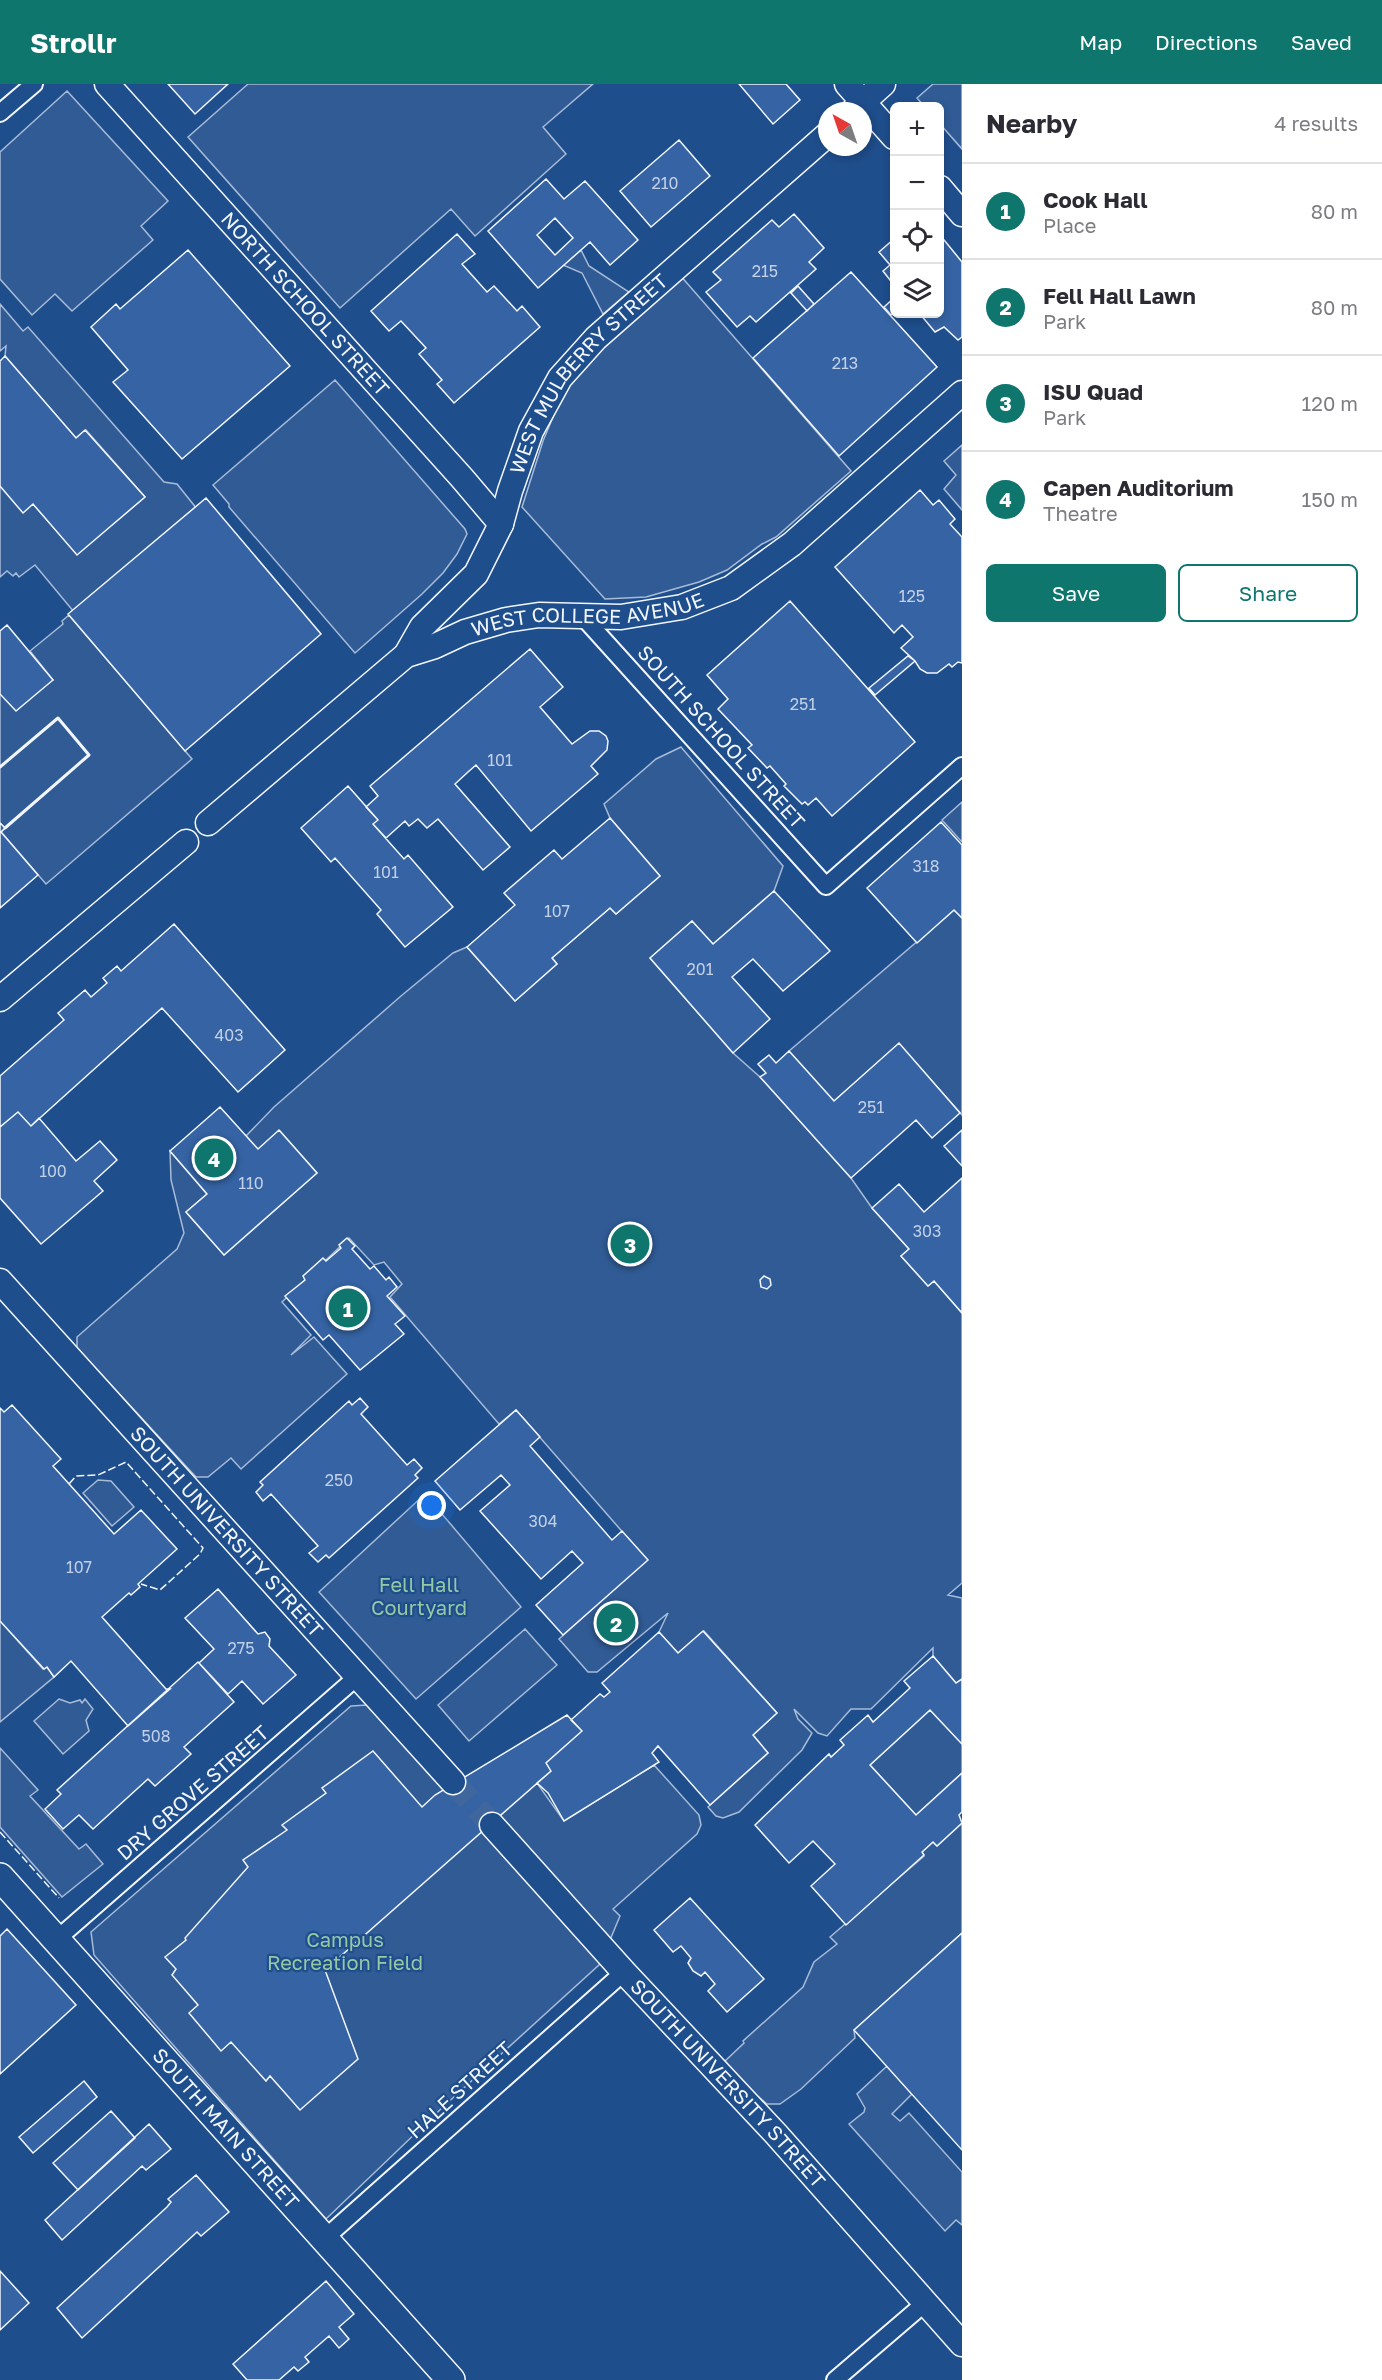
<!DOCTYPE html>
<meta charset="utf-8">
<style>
:root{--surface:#fff;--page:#f2f2f3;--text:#2b2b33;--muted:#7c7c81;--line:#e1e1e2;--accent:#0f766e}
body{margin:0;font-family:"Golos Text",sans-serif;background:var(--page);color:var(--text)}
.controls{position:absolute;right:18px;top:18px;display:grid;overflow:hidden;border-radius:9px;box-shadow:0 3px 9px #0003}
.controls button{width:54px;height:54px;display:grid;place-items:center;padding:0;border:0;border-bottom:2px solid var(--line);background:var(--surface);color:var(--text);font:30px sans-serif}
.compass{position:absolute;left:818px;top:18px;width:54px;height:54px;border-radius:50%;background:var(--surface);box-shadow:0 3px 9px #0003;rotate:320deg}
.you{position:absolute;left:432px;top:1422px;width:21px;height:21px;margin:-15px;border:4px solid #fff;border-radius:50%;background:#1a73e8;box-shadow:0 0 0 9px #1a73e833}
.badge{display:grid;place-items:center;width:39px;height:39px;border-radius:50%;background:var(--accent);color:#fff;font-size:20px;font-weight:700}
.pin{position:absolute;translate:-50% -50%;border:3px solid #fff;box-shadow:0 2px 6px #0006}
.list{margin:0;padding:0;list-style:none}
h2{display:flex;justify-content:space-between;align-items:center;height:78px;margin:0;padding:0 24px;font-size:26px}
h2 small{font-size:20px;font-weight:400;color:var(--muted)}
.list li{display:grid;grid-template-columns:39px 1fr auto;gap:18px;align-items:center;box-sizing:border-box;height:96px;padding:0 24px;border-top:2px solid var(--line)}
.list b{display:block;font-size:22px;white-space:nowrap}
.list p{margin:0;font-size:20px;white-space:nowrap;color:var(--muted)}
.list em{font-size:20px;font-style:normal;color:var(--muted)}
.actions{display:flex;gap:12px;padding:18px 24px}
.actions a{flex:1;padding:14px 0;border:2px solid var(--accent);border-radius:9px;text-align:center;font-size:21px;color:var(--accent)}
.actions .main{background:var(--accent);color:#fff}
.icon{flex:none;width:33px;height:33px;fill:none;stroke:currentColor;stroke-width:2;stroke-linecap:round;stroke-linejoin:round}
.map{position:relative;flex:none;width:962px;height:2296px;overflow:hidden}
header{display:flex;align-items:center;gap:36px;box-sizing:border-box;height:84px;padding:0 30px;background:var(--accent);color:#fff}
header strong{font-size:28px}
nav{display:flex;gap:33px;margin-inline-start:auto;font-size:21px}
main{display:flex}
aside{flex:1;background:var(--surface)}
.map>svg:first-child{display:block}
.built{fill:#305b95;stroke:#a8bbd7;stroke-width:1.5}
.building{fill:#3563a3;stroke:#f2f6ff;stroke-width:1.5;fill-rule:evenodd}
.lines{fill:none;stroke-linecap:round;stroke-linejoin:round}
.secondary-tunnel{stroke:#3f679d;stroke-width:24;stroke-dasharray:24 12;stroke-linecap:butt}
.street-casing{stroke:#f2f6ff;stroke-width:20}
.secondary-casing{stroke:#f2f6ff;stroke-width:27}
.primary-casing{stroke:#f2f6ff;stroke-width:30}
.street{stroke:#1f4e8c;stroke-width:16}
.secondary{stroke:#1f4e8c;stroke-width:24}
.primary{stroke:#1f4e8c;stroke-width:27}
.fence{stroke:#f2f6ff;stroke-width:1.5;stroke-dasharray:8 3;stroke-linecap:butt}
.wall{stroke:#f2f6ff;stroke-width:3}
.labels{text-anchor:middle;stroke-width:4.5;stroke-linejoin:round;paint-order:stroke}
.number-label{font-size:16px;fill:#c3d1e8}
.street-label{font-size:20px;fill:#f2f6ff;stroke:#1f4e8c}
.park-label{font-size:20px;fill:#97c8a6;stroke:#1f4e8c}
</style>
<header>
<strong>Strollr</strong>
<nav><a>Map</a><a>Directions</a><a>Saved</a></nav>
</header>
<main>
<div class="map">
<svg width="962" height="2296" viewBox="0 0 962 2296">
<rect width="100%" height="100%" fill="#1f4e8c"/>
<path class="built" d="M248 0H593L543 43 566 70 475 152 451 125 340 224 188 53Z
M933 0H962V65L940 40V22H924L917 14Z
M67 7 168 117 141 142 153 156 72 227 55 210 32 231 0 195V68Z
M581 166 589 182 629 208 603 230 582 189 563 181Z
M679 190 851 387 776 453 762 460 727 486 699 498 646 513 605 515 522 423 543 357 561 314 584 279Z
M0 220 23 247 28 243 164 398 177 400 197 425 74 528 35 481 19 493 16 489 13 492 7 487 0 493V402L33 420 77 470 145 413 86 346 76 354 5 272 6 262 0 267Z
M335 296 465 445 467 450 457 470 443 489 422 510 355 569 229 423V420L213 401Z
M962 361V426L944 405 956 391 944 377Z
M69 531 192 675 46 800 1 748 5 744 0 739V610L53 596 30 567 63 540 62 537Z
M681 663 783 782 774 807 713 860 692 837 650 874 733 969 760 993 851 1094 872 1124 909 1165 901 1172 928 1202 934 1197 962 1229V1499L948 1511 962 1514V1595L956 1599 933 1572V1564L871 1625H851L827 1652 818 1649 794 1625 798 1635 812 1649 802 1666 739 1728 723 1734 716 1732 708 1723 768 1669 753 1651 777 1629 704 1547 678 1569 659 1548 668 1529 597 1588H588L559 1555 647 1476 516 1326 499 1340 390 1213 402 1200 384 1178 374 1181 349 1154 282 1218 311 1251 291 1271 314 1253 347 1290 241 1385 231 1374 208 1393H196L77 1264V1253L177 1165 184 1149 171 1096 170 1067 207 1110 186 1128 224 1171 317 1089 280 1047 258 1066 246 1052 274 1023 401 912 453 869 467 863 515 917 557 880 552 874 610 824 616 830 660 792 610 734 604 720 656 675Z
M962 718V758L942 736Z
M954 826 962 834V1031L899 960 834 1017 789 967Z
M98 1396 111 1397 134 1423 112 1442 83 1409Z
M425 1410 521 1523 416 1615 319 1508Z
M0 1537 43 1585 47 1583 54 1593 0 1638Z
M525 1545 557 1581 469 1657 438 1621Z
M59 1615 70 1619 80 1616 82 1619 85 1615 93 1625 86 1636 89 1647 63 1670 34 1637Z
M367 1621 481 1748 537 1699 564 1737 654 1681 699 1731 701 1741 697 1750 613 1825 620 1832 600 1880 443 2023 326 2135 94 1871 91 1848 351 1622Z
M930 1626 962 1660V1689L916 1731 870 1681Z
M0 1664 38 1706 30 1712 79 1765 86 1760 103 1780 62 1813 0 1743Z
M962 1739V1849L854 1946 855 1954 801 2005 780 2020H767L743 2000 725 1977 744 1959 743 1957 803 1903 814 1878 837 1860 830 1853 924 1772 922 1768 933 1758 937 1762Z
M887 1982 912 2010 892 2030 900 2037 909 2029 962 2088V2141L956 2136 945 2147 849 2040 864 2028 865 2024 857 2010Z"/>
<path class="building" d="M168 0H228L195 30Z
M739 0H786L800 16 773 40Z
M679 56 710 92 651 143 620 107Z
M546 95 564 115 585 97 638 156 610 181 590 158 538 204 488 147ZM555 134 573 154 555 171 537 151Z
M794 130 824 164 809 178 816 185 756 238 750 232 737 243 706 208 721 196 713 188 772 136 779 143Z
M457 150 475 170 462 180 487 208 494 202 517 227 522 222 540 243 454 319 437 300 442 296 419 270 426 264 401 237 389 247 371 227Z
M940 151 962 178V253L958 256 944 243 935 248 920 230H940Z
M894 155V201L883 187 890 181 879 168Z
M188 166 290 282 182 375 113 298 128 286 91 243 116 220 120 225Z
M851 188 937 283 839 372 753 274Z
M798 202 814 220 807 227 791 209Z
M894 214V228L891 231 884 223Z
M5 272 76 354 85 346 145 413 77 471 33 420 23 429 0 402V277Z
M920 406 933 421 939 416 955 435 950 440 962 453V579L958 578 952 583 949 580 937 589H927L920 585 915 577 901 564 913 553 902 541 894 549 835 483Z
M206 414 321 550 185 667 68 530Z
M790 517 915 658 832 732 816 714 808 721 805 718 802 720 784 702 786 700 770 682 767 684 748 664 752 661 718 625 728 615 707 591Z
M7 541 53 596 16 627 0 610V547Z
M530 565 563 603 540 623 572 660 590 647H599L606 652 608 657 607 666 591 682 598 690 531 747 476 681 468 688 455 700 510 763 483 786 438 735 427 744 418 735 409 742 405 737 386 754 373 740 378 736 366 723 378 712 370 702Z
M908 572 915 577 875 611 869 604Z
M348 702 378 736 373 740 404 775 408 771 453 823 405 863 377 830 381 826 335 774 331 778 301 744Z
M610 734 660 792 616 830 610 824 552 874 557 880 515 917 467 863 515 821 504 809 554 766 562 775Z
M941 738 962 761V834L954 826 917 859 867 804Z
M0 739 5 744 1 748 38 791 0 824Z
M774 807 830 867 783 907 753 875 732 893 770 935 733 969 650 874 692 837 713 860Z
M174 840 285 966 238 1008 162 924 31 1042 18 1028 0 1043V992L64 936 58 929 85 906 91 913 107 899 103 894 117 882 121 887Z
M899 959 960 1029 932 1054 916 1036 851 1094 760 993 766 989 758 980 769 971 776 979 789 967 834 1017Z
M220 1023 258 1065 279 1046 317 1089 224 1171 186 1128 207 1110 170 1067Z
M18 1028 31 1042 39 1034 76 1077 100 1057 117 1076 94 1097 103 1107 41 1160 0 1114V1043Z
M962 1046V1082L944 1062Z
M962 1094V1229L934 1197 928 1202 901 1172 909 1165 872 1124 899 1100 924 1128Z
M347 1154 355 1162 352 1165 370 1185 374 1182 386 1196 389 1193 397 1203 387 1212 405 1232 395 1240 404 1250 360 1286 329 1251 323 1256 285 1212 305 1196 303 1192 323 1174 326 1177 341 1164 339 1161Z
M764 1192 770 1195 771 1201 767 1205 761 1203 760 1196Z
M360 1314 368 1323 361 1330 407 1381 414 1375 422 1384 415 1391 418 1394 329 1474 326 1471 318 1478 309 1469 318 1462 271 1410 263 1417 256 1408 263 1401 260 1398 349 1317 352 1321Z
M12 1321 61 1375 53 1382 114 1450 141 1426 177 1465 138 1500 140 1503 131 1511 129 1509 102 1533 166 1605H170L128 1642 71 1577 54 1593 47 1583 44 1585 0 1537V1324L4 1328Z
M516 1326 540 1353 530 1362 612 1456 622 1447 648 1476 563 1551 536 1521 583 1479 572 1467 541 1495 480 1427 510 1401 501 1391 460 1426 435 1397Z
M218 1505 258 1550 265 1548 270 1555 269 1562 296 1591 263 1620 242 1597 228 1610 199 1579 214 1565 185 1534Z
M703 1547 777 1629 753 1651 768 1669 710 1721 658 1662 652 1669 659 1678 564 1737 548 1709 537 1699 551 1687 546 1679 582 1647 571 1636 600 1610 604 1613 610 1608 602 1599 659 1548 678 1569Z
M933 1572 956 1599 962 1595V1660L930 1626 870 1681 916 1731 962 1689V1728L959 1731 962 1739 937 1762 933 1758 922 1768 924 1771 846 1841 811 1802 835 1780 813 1757 789 1779 755 1741 829 1670 831 1673 844 1661 840 1656 868 1631 873 1638 910 1604 904 1597Z
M198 1578 234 1618 184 1663 191 1670 155 1702 148 1695 93 1745 79 1731 63 1745 45 1725 61 1710 57 1706Z
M567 1631 582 1647 546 1679 551 1687 325 1886 358 1975 300 2026 270 1992 266 1997 231 1958 221 1967 189 1929 198 1921 172 1891 176 1885 165 1873 186 1856 185 1854 248 1783 243 1776 287 1746 282 1741 326 1709 322 1704 373 1667 422 1723 435 1711Z
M690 1814 764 1895 727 1928 708 1907 715 1900 705 1888 701 1892 693 1887 688 1879 691 1874 681 1862 673 1868 654 1846Z
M7 1845 76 1921 0 1990V1852Z
M962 1849V2066L854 1946Z
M84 1997 97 2013 33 2069 19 2053Z
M111 2027 135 2054 78 2106 53 2079Z
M149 2040 171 2065 146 2086 142 2082 62 2156 45 2136Z
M196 2091 229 2128 201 2152 197 2148 82 2254 57 2224 167 2123 171 2118 168 2115Z
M0 2187 29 2219 0 2246Z
M326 2197 354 2230 339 2243 349 2255 339 2264 329 2252 305 2273 309 2278 298 2287 294 2283 279 2296H247L233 2280Z"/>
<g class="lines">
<path class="secondary-tunnel" d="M453 1698 492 1741"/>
<defs>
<path id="street" d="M0 29 34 0
M583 533 826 802 962 682
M56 1856 358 1592
M324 2155 624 1888
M835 2296 925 2219"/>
<g id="secondary">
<path id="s1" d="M107 0 462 394 501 440"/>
<path d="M847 0 894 53"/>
<path d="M853 27 883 0"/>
<path d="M940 104 962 130"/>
<path id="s2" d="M406 571 422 543 476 490 501 440 510 407 531 347 560 294 596 254 827 51"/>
<path id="s3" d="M208 739 406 571 435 562 465 548 506 536 539 531 621 533 682 523 731 504 792 460 962 309"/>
<path d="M0 915 186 758"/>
<path id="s4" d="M0 1197 453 1698"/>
<path id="s5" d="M492 1741 624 1888 776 2050 962 2260"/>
</g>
<g id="primary">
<path id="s6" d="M0 1793 451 2296"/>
</g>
</defs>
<use href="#street" class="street-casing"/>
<use href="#secondary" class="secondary-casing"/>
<use href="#primary" class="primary-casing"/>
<use href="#street" class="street"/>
<use href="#secondary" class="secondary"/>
<use href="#primary" class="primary"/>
<path class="fence" d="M69 1400 76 1392 98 1391 126 1378 203 1464 200 1470 160 1506 141 1500
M0 1748 59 1814"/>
<path class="wall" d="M0 683 58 634 89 671 5 744"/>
</g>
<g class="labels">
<g class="number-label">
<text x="665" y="105">210</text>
<text x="765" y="193">215</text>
<text x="845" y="285">213</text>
<text x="912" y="518">125</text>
<text x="803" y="626">251</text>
<text x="500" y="682">101</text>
<text x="926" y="788">318</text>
<text x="386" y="794">101</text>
<text x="557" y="833">107</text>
<text x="700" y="891">201</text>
<text x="229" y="957">403</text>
<text x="871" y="1029">251</text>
<text x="53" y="1093">100</text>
<text x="251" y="1105">110</text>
<text x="927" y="1153">303</text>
<text x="339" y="1402">250</text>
<text x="543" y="1443">304</text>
<text x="79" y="1489">107</text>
<text x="241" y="1570">275</text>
<text x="156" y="1658">508</text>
</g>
<g class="street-label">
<text dy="7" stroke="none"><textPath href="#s1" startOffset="296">NORTH SCHOOL STREET</textPath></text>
<text dy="7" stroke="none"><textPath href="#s2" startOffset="342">WEST MULBERRY STREET</textPath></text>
<text dy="7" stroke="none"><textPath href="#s3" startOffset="448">WEST COLLEGE AVENUE</textPath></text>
<text transform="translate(721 653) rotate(48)" y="7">SOUTH SCHOOL STREET</text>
<text dy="7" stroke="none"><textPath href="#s4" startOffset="338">SOUTH UNIVERSITY STREET</textPath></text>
<text transform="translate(193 1709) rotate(-41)" y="7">DRY GROVE STREET</text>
<text dy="7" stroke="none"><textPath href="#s5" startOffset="350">SOUTH UNIVERSITY STREET</textPath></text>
<text transform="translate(460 2006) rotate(-42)" y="7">HALE STREET</text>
<text dy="7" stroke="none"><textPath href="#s6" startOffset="338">SOUTH MAIN STREET</textPath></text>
</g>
<g class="park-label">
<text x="419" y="1508">Fell Hall<tspan x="419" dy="23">Courtyard</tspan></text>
<text x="345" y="1863">Campus<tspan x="345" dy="23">Recreation Field</tspan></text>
</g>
</g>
</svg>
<div class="controls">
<button>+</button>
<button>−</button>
<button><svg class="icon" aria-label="locate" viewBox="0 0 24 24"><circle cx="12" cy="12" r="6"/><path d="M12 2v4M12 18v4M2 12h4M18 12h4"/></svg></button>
<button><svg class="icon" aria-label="layers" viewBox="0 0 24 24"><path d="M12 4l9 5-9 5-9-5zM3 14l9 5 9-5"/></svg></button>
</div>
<svg class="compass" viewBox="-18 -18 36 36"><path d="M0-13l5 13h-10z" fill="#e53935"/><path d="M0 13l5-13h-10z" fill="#7c7c81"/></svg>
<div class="you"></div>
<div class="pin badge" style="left:348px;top:1224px">1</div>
<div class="pin badge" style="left:616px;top:1539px">2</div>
<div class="pin badge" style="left:630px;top:1160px">3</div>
<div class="pin badge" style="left:214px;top:1074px">4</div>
</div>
<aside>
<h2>Nearby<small>4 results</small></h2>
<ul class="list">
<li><span class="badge">1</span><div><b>Cook Hall</b><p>Place</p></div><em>80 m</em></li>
<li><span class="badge">2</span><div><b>Fell Hall Lawn</b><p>Park</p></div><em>80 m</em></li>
<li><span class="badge">3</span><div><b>ISU Quad</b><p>Park</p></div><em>120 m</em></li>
<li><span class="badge">4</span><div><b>Capen Auditorium</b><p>Theatre</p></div><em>150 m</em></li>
</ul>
<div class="actions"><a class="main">Save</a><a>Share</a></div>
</aside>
</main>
